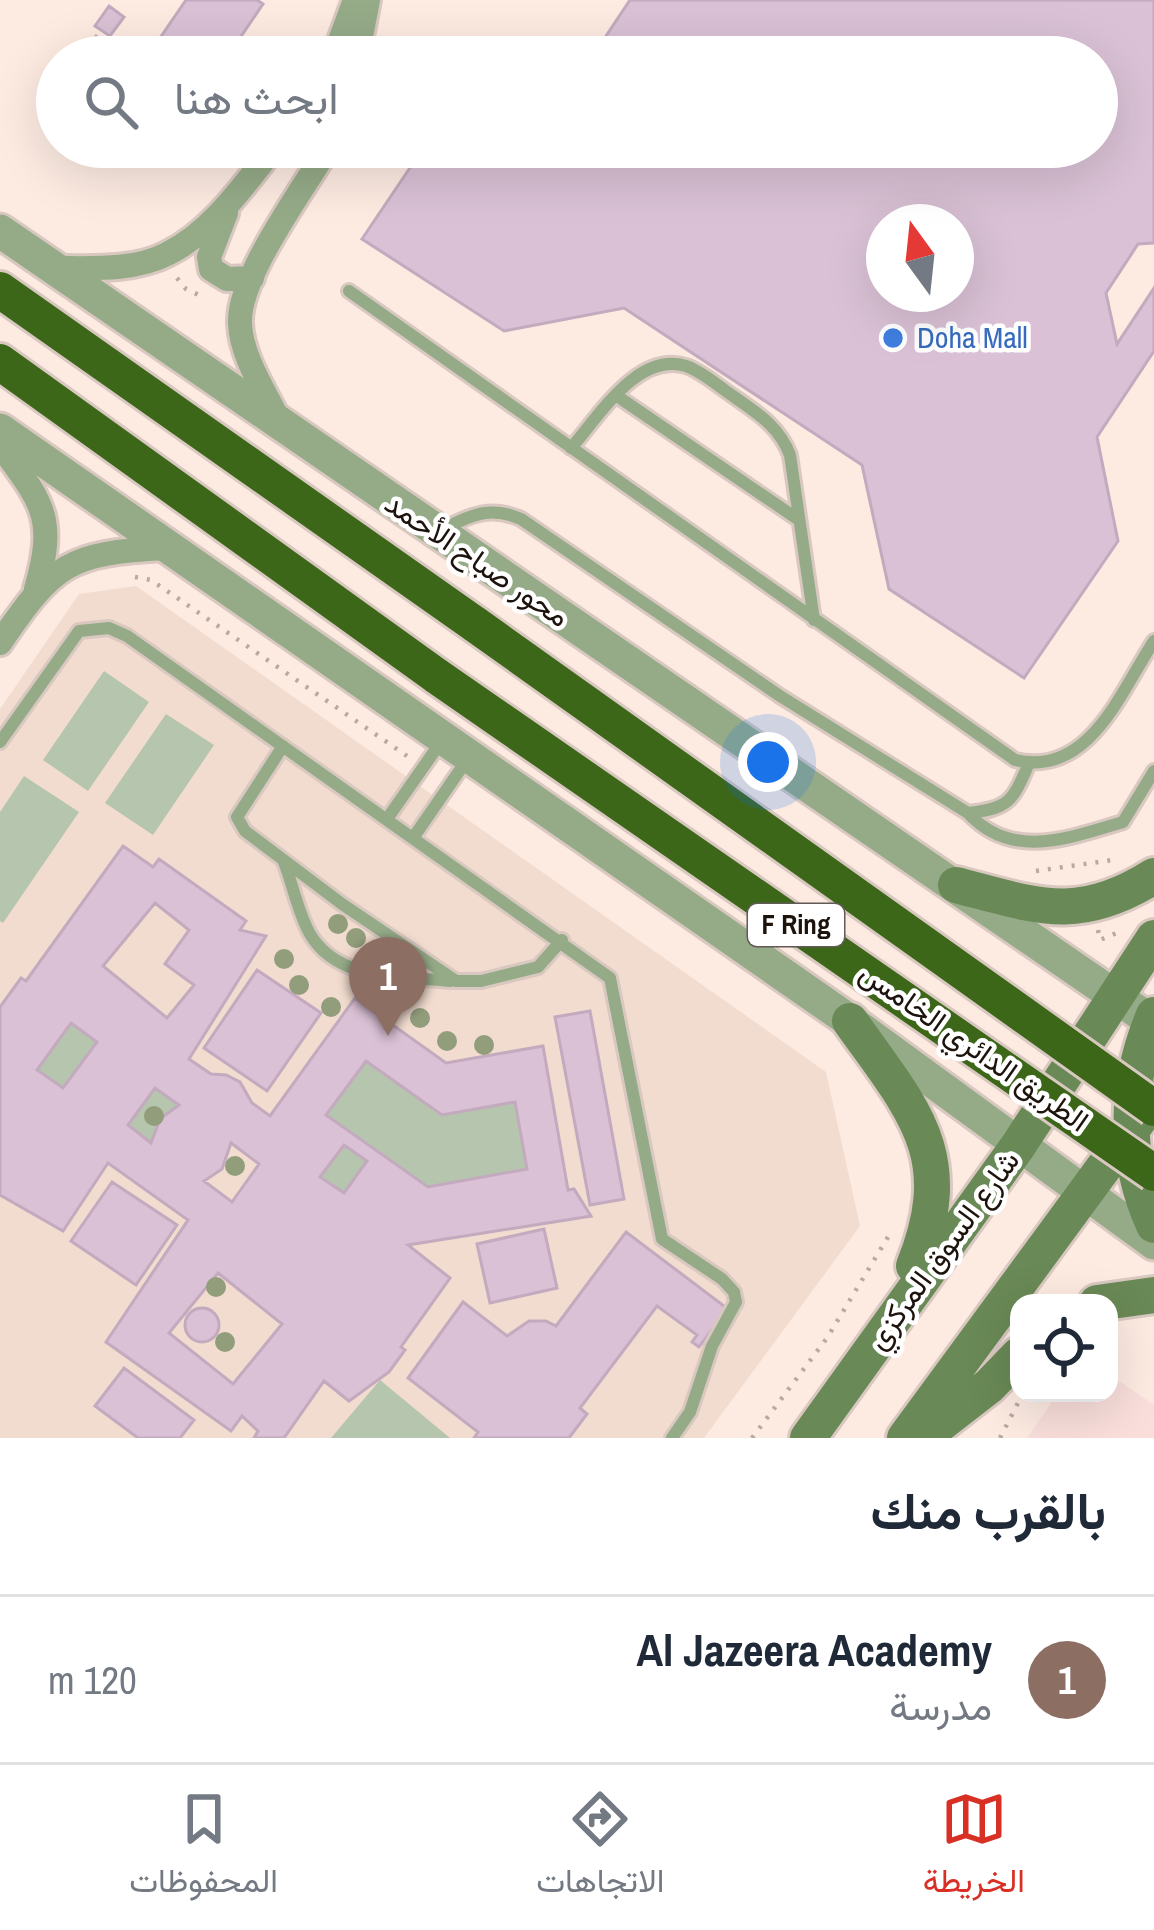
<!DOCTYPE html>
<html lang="ar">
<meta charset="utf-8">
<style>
:root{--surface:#fff;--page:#f2f2f3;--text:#1f2937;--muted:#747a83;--line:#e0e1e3;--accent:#d93025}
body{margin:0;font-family:"Archivo Narrow",Vazirmatn,sans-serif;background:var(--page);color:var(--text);direction:rtl}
.controls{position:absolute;right:36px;bottom:36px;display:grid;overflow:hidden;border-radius:24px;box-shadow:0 12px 48px #0002}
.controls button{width:108px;height:108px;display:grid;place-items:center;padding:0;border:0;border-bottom:3px solid var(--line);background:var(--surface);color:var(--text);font:60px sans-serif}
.compass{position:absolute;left:866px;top:204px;width:108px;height:108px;border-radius:50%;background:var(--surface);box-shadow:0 12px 48px #0002;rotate:345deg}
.you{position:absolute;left:768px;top:762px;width:42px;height:42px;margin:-30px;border:9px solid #fff;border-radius:50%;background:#1a73e8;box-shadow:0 0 0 18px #1a73e833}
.badge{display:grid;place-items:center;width:78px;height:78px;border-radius:50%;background:var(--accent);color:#fff;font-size:39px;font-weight:700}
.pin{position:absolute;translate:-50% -99px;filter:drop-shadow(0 3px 6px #0008)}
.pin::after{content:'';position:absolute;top:63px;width:42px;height:36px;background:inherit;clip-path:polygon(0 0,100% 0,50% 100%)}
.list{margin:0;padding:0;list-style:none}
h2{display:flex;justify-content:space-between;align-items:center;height:156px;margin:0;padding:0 48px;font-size:51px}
h2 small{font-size:39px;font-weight:400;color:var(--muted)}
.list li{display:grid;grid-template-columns:78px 1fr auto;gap:36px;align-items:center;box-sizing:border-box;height:168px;padding:0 48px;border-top:3px solid var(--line)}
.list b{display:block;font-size:45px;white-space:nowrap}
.list p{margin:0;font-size:39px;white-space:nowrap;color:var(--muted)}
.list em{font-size:39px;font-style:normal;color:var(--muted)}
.icon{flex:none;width:66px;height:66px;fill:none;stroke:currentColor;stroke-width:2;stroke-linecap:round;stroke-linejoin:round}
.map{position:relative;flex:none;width:1154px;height:1438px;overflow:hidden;direction:ltr}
.search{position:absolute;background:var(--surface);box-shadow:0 12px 48px #0002;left:36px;right:36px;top:36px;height:132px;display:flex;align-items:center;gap:30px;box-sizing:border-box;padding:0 42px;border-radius:66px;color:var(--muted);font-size:45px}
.sheet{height:324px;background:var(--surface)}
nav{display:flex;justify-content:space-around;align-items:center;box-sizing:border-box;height:168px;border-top:3px solid var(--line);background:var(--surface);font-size:33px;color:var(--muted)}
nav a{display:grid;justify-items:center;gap:6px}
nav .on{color:var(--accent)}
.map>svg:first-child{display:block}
.commercial{fill:#f9dedb}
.education{fill:#f2dccf}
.green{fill:#b5c5ae}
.building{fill:#dac1d5;stroke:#c3aabe;stroke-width:3;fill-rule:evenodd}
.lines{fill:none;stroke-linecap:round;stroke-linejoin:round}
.service-casing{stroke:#d9c8c0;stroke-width:18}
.minor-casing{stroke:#d9c8c0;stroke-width:30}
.tertiary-casing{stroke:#d9c8c0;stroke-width:39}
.secondary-casing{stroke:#d9c8c0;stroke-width:42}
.trunk-casing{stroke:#d9c8c0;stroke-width:42}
.path{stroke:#b8a9a1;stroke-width:4.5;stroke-dasharray:3 9;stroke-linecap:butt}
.service{stroke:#95ab88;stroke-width:12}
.minor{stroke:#95ab88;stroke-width:24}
.tertiary{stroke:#95ab88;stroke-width:33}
.secondary{stroke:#698956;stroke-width:36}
.trunk{stroke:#3c6618;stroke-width:36}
.trunk-bridge-casing{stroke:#d9c8c0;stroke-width:42;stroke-linecap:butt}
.trunk-bridge{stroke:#3c6618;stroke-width:36}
.tree{fill:#929d7c}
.shop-dot{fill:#3f7fe0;stroke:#fff;stroke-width:4.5}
.labels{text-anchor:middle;stroke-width:9;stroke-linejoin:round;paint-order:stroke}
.shield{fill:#fff;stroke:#615a56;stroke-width:3}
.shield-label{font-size:27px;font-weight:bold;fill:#1d130d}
.shop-label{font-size:30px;fill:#366cbe;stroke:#fff;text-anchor:start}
.street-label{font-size:30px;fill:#1d130d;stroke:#fff}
</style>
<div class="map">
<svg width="1154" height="1438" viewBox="0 0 1154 1438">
<rect width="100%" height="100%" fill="#fdebe2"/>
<path class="commercial" d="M1109 1374 1154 1405V1438H1027L1058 1393H1109Z"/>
<path class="education" d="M136 586 826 1072 860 1226 704 1438H0V709L79 594Z"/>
<path class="green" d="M104 671 149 702 88 791 43 760Z
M166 714 214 745 153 835 105 803Z
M24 776 79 812 3 923 0 921V812Z
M71 1023 97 1042 63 1088 37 1070Z
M366 1061 515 1102 527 1169 428 1187 326 1115Z
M155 1088 179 1105 160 1119 151 1143 128 1125Z
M344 1145 367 1161 344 1193 320 1177Z
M380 1380 450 1438H331Z"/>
<path class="building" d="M186 0H257L263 4 227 57H179L158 41Z
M630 0H1154V243L1138 244 1106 293 1117 344 1154 288V351L1097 437 1118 541 1024 678 889 589 862 465 624 308 504 331 362 239 424 147H1097V57H592ZM884 222H956V294H884Z
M109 6 124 17 110 36 95 26Z
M96 36 121 54 119 57H81Z
M123 846 153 867 159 859 246 921 240 930 266 936 189 1059 211 1074 226 1075 240 1082 252 1103 270 1116 355 998 446 1063 543 1046 568 1190 574 1189 591 1216 408 1245 450 1278 401 1347 405 1350 389 1372 349 1401 324 1381 284 1438H254L258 1431 242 1416 231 1431 106 1342 188 1220 108 1163 63 1231 0 1195V1007L21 978 26 981ZM155 903 189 930 165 964 194 985 167 1018 103 966ZM71 1023 97 1042 63 1088 37 1070ZM366 1061 442 1115 515 1102 527 1169 428 1187 326 1115ZM155 1088 179 1105 160 1119 151 1143 128 1125ZM231 1143 259 1164 232 1202 204 1181 222 1169ZM344 1145 367 1161 344 1193 320 1177ZM218 1273 282 1324 233 1384 169 1333Z
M257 970 321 1013 267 1091 204 1048Z
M590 1011 624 1199 590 1205 555 1017Z
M112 1182 177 1225 136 1285 71 1241Z
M544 1229 557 1288 490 1303 477 1244Z
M626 1232 728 1309 699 1347 692 1342 697 1335 657 1306 580 1408 587 1414 569 1438H474L478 1432 408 1378 463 1302 507 1336 529 1321H546L556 1326Z
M185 1325a17 17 0 1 1 34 0a17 17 0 1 1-34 0Z
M124 1368 194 1420 180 1438H138L95 1406Z"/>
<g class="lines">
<defs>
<path id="service" d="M349 291 1015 760C1089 778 1121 691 1154 641
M617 396 799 520
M571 448C598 418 637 351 686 366 703 372 718 386 733 396 757 413 779 426 790 455L814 620
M444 529C471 514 492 506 521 519L780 696 968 813C1010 809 1013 800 1029 763
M0 742 79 631 109 628 127 636 610 978 662 1239 722 1279 734 1292 736 1302 712 1346 690 1412 672 1438
M283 746 237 817 245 831 342 904 456 981H481L538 967 562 940
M968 813C1012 861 1069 838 1123 822L1154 771
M387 819 443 739
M413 838 469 757
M284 862C293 885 298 913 310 934 338 982 403 976 450 981"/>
<path id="minor" d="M334 57 355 0
M357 57 368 0
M226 213 209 257 211 269 227 279 252 278
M54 268C90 268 135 271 167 254 212 232 244 185 274 147
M278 419C264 390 241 356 240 323 238 276 304 189 328 147
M0 445C42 503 57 516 36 589
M0 643C54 563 69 553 166 548"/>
<path id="tertiary" d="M0 231 1154 1023
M0 430 850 1021 1154 1243"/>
<path id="secondary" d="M956 885C1037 906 1078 924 1154 876
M1154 1015C1125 1084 1123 1157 1154 1225
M850 1021C913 1110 959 1154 914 1266
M1097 1303 1154 1295
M808 1438 1018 1146 1154 938
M905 1438 1154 1099
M922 1438 989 1386 1019 1355"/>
<path id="trunk" d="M0 290 476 625
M0 362 438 677"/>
</defs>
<use href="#service" class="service-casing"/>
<use href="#minor" class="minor-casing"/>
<use href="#tertiary" class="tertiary-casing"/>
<use href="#secondary" class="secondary-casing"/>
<use href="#trunk" class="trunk-casing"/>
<path class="path" d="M177 278 186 289 201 296
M135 577 151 580 410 758
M1036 871 1119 859
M1098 930 1100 940 1119 932
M752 1438 827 1338 888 1237
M1000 1438 1018 1403"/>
<use href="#service" class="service"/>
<use href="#minor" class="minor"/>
<use href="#tertiary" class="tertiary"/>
<use href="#secondary" class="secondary"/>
<use href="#trunk" class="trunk"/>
<defs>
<path id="trunk-bridge" d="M476 625 1154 1108
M438 677 1154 1173"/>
</defs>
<use href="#trunk-bridge" class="trunk-bridge-casing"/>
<use href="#trunk-bridge" class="trunk-bridge"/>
</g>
<g class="tree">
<circle cx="338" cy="924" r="10"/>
<circle cx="356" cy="938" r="10"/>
<circle cx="284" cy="959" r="10"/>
<circle cx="299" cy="985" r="10"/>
<circle cx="331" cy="1007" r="10"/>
<circle cx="420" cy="1018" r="10"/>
<circle cx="447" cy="1041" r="10"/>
<circle cx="484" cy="1045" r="10"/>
<circle cx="154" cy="1116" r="10"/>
<circle cx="235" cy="1166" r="10"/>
<circle cx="216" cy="1287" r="10"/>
<circle cx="225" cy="1342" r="10"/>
</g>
<circle class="shop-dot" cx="893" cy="338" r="12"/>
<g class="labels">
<rect class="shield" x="748" y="904" width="96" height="42" rx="9"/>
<g class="shield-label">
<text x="796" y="934">F Ring</text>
</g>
<g class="shop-label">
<text x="917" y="348">Doha Mall</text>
</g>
<g class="street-label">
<text transform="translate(477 560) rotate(34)" y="10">محور صباح الأحمد</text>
<text transform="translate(974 1047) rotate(35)" y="10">الطريق الدائري الخامس</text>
<text transform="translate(943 1250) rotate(-54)" y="10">شارع السوق المركزي</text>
</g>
</g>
</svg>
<div class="controls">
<button><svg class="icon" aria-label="locate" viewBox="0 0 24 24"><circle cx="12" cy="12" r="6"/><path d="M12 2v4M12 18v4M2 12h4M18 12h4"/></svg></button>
</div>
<svg class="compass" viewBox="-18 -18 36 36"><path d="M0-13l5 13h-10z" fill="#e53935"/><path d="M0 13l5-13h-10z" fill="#747a83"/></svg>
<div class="you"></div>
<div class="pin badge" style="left:388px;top:1036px;background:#8d6e63">1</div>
<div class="search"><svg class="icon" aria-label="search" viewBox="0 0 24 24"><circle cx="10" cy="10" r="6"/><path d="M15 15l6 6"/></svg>ابحث هنا</div>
</div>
<section class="sheet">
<h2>بالقرب منك<small></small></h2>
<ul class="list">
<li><span class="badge" style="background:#8d6e63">1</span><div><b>Al Jazeera Academy</b><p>مدرسة</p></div><em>120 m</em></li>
</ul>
</section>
<nav>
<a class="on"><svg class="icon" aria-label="map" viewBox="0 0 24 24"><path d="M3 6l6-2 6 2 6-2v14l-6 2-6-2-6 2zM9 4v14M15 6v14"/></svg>الخريطة</a>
<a><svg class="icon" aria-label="directions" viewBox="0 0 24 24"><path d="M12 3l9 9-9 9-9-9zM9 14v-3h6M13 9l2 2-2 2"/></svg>الاتجاهات</a>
<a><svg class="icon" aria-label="saved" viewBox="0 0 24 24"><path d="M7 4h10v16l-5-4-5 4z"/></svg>المحفوظات</a>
</nav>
